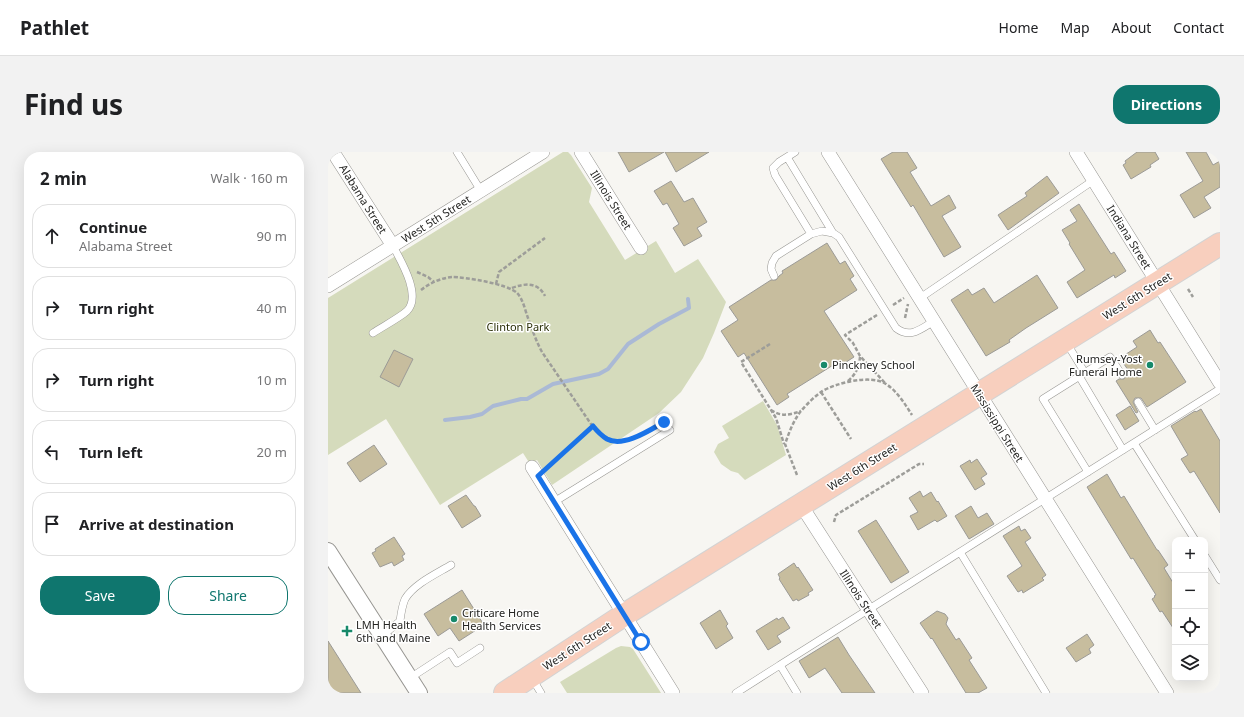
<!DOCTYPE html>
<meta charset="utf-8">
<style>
:root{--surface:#fff;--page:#f2f2f2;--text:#202124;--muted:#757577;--line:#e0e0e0;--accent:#0f766e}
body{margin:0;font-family:"Noto Sans",sans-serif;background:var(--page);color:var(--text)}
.controls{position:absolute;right:12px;bottom:12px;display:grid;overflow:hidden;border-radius:8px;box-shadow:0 4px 16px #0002}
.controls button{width:36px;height:36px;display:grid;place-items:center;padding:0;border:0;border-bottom:1px solid var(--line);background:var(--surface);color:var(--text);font:20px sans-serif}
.stop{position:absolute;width:12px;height:12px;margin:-9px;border:3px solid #1a73e8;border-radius:50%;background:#fff}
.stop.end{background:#1a73e8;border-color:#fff;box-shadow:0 1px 4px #0008}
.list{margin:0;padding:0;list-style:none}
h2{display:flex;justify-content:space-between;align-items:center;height:52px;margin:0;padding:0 16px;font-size:17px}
h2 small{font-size:13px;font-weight:400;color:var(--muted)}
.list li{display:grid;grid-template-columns:26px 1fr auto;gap:12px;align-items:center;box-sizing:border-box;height:64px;margin:0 8px 8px;padding:0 8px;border:1px solid var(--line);border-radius:16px}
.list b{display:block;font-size:15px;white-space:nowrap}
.list p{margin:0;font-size:13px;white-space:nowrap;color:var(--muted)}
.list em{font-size:13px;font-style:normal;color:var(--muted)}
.actions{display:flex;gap:8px;padding:12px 16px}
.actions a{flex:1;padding:9px 0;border:1px solid var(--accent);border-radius:16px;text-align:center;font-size:14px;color:var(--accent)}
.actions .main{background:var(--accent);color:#fff}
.icon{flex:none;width:22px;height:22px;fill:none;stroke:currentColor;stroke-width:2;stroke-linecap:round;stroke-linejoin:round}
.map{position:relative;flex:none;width:892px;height:541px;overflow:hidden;border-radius:16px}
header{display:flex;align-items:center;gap:24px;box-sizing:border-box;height:56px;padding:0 20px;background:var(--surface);border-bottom:1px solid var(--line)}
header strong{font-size:19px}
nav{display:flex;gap:22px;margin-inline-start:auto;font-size:14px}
.intro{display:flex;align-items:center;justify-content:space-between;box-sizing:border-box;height:96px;padding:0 24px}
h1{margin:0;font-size:28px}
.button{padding:10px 18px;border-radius:16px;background:var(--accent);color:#fff;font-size:14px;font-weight:700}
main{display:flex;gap:24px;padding:0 24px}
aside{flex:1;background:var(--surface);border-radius:16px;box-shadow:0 4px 16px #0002}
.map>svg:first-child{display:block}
.green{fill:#d5dbbc}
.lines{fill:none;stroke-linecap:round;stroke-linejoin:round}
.stream{stroke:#aab9d5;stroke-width:4}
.building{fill:#c7bd9e;stroke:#9b9a96}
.service-casing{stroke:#979692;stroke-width:8}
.minor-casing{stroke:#979692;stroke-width:14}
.tertiary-casing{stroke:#979692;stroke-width:18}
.trunk-casing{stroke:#d3d3d3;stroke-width:24}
.path{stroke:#9d9d99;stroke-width:2.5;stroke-dasharray:4 2;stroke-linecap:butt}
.service{stroke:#fff;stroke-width:7}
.minor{stroke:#fff;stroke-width:13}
.tertiary{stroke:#fff;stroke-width:16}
.trunk{stroke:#f8cfbe;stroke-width:22}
.route{stroke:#1a73e8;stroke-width:5}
.poi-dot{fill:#17896a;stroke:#fff;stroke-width:1.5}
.labels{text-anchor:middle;stroke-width:3;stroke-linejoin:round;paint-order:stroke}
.street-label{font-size:11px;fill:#252523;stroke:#fff}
.park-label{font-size:11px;fill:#2a2f08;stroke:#fff}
.poi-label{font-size:11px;fill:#252523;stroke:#fff;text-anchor:start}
</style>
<header>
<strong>Pathlet</strong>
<nav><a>Home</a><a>Map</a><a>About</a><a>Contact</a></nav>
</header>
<div class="intro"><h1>Find us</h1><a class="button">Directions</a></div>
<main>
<aside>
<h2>2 min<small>Walk · 160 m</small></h2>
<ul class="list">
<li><svg class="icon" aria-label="ahead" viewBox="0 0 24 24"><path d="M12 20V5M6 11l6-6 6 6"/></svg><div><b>Continue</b><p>Alabama Street</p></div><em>90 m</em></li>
<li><svg class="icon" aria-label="right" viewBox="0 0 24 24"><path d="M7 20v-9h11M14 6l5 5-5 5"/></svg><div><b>Turn right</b></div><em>40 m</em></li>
<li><svg class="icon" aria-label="right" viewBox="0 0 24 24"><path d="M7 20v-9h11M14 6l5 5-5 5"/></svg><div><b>Turn right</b></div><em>10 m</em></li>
<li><svg class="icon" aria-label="left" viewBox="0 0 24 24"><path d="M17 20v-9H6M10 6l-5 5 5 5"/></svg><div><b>Turn left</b></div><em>20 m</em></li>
<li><svg class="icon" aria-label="arrive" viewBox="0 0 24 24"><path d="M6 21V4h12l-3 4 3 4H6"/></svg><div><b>Arrive at destination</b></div></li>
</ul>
<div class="actions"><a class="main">Save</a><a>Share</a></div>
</aside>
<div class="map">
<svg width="892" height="541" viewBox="0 0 892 541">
<rect width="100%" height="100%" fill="#f7f6f2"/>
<path class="green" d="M235 0H240L243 3 264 36 261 50 297 108 328 89 347 121 370 107 398 150 386 181 375 206 353 240 331 261 224 333 209 308 202 312 195 301 112 353 58 267 0 303V146Z
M435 249 449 273 458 303 417 328 410 321 403 319 393 312 386 300 390 292 401 286 394 274Z
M293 494 302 495 305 497 333 541H239L232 530 288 496Z"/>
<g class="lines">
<path class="stream" d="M117 268 142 265 154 262 165 254 193 247H199L225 232 271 222 280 217 300 192 331 172 361 156 360 147"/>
</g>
<path class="building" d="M290 0H336L301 20Z
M337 0H381L348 20Z
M565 0H579L589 16 582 20 603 54 621 43 628 56 614 64 633 95 616 105 585 53 583 55 553 7Z
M809 0H827L831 7 822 13 823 15 803 27 795 13 798 11 797 9Z
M858 0H878L885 13 892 9V35L876 45 883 56 866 66 852 43 875 29Z
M719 24 731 41 680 78 670 63 699 44 697 41Z
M343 29 356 50 365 46 379 70 369 76 374 84 356 94 345 76 351 72 339 51 335 53 326 39Z
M751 52 783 102 786 100 798 119 787 126 786 123 749 146 739 130 757 118 741 92 742 91 734 78 749 69 742 58Z
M499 91 512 112 517 109 526 124 522 127 529 138 496 159 526 205 512 214 510 210 459 242 461 245 449 253 416 201 410 205 393 179 410 168 401 155 443 128H448L451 124 455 121 454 119Z
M709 123 730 156 698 176 681 188 682 190 658 204 623 148 640 137 644 143 656 136 666 151Z
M822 178 830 191 832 190 858 230 819 255 813 246H807L805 250 810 260 808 261 788 229 791 227H796L799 222 802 221 792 206 809 195 805 189Z
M66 198 85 207 71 235 52 225Z
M802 254 811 269 797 278 788 263Z
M873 257 892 289V361L866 319 862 321 853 307 860 303 843 274 867 259 868 260Z
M46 293 59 312 32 330 19 311Z
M649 307 659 322 653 326 657 332 647 338 632 314 642 308 643 311Z
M779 322 793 346 796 344 829 398H830L840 413 836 416 847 434V479L834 459 832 460 824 447 827 445 826 444 828 443 805 406 803 407 759 335Z
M592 339 595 345 603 340 609 350 610 349 619 364 609 370 607 368 590 378 582 364 590 360 581 346Z
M138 343 146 354H147L153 364 134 376 120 354Z
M643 354 650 366 659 361 666 372 641 387 627 364Z
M548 368 581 420 563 431 530 379Z
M691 374 693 379 697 377 703 386 697 390 718 423 714 426 716 428 695 441 694 438 690 440 679 424 694 414 675 384Z
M66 385 77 402 74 404 76 408 66 414 64 410 52 415 44 401 48 399 47 397Z
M466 411 469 416 470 415 485 438 480 441 481 443 470 449 469 447 465 449 451 427 452 426 450 422Z
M134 438 156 473 131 489 122 476 110 484 96 462Z
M392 458 400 472 398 474 405 486 388 497 372 471Z
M609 459 617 462 620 466 618 472 628 488 631 486 644 506 641 508 659 536 650 541H638L604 486 603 487 592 471Z
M455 465 462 476 449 484 453 490 440 498 428 479 449 466 450 468Z
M759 482 766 493 761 497 763 501 748 510 738 496Z
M510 485 521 503 547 541H514L497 516 481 526 471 509Z
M0 489 33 541H0Z"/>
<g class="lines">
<defs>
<path id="service" d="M129 0 153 39
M467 0 451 10 445 16 447 23 483 82
M459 5 505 81
M446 124 443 117 444 111 448 104 483 82 494 79 505 81 511 85 568 176C582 187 593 177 606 169
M592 146 766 28
M45 181C54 175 71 166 79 159 94 144 73 109 65 94
M738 190 757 221
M751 224 795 298
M810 250 827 278
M806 291 867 388
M760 320 715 247 782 205 794 223
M226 350 342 278
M632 400 718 541
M877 404 892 428
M54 484 72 469C73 461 74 454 77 447 86 432 108 422 123 413
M82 526 122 500 129 511 152 496
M204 526 213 541
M408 541 452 513
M469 541 452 513 892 237"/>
<path id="minor" d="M5 0 65 94
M253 0 313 96
M500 0 839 541
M748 0 892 231
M0 134 215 0
M204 315 345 541
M473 353 594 541"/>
<path id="tertiary" d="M0 399 91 541"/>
<path id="trunk" d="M177 541 296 463 892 92"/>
</defs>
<use href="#service" class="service-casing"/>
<use href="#minor" class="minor-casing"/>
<use href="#tertiary" class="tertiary-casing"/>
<use href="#trunk" class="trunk-casing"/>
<path class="path" d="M89 120 100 125 106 130
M168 132 171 120 217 86
M184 136C197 131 210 130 217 144
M860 137 865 145
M93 138C102 131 113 126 124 125 137 125 180 132 189 141 195 147 197 158 200 166 204 177 208 189 214 200L265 275 273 282 281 288 290 290 302 288 313 282
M565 153 576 146
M549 163 517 183 525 191 532 204 557 231
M577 166 580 152
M442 192 413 210 448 266 456 292
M520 229C528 222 531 215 532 205
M493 240 523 287
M443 258C453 265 462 263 473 259
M219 316 265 275
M469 323 457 292C461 281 465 269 473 259 479 252 486 245 493 240 507 231 543 222 558 232 569 239 577 252 584 263
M506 370 508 363 591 312H596"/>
<use href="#service" class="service"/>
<use href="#minor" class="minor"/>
<use href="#tertiary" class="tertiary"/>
<use href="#trunk" class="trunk"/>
</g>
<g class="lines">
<path class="route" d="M313 490 210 324 265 274C269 279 274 284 279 287 295 296 322 278 336 270"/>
</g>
<g class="poi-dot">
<circle cx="496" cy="213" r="4"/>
<circle cx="822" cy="213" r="4"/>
<circle cx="126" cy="467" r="4"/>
<path d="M17 473h4v4h4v4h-4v4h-4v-4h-4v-4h4z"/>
</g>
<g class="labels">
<g class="street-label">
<text transform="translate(35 47) rotate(58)" y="4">Alabama Street</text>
<text transform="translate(283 48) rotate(58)" y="4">Illinois Street</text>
<text transform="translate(108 67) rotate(-32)" y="4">West 5th Street</text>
<text transform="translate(801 85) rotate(58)" y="4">Indiana Street</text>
<text transform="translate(809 144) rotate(-32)" y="4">West 6th Street</text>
<text transform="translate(669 271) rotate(58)" y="4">Mississippi Street</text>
<text transform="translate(534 315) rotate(-32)" y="4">West 6th Street</text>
<text transform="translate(533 447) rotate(57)" y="4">Illinois Street</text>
<text transform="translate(249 494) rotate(-33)" y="4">West 6th Street</text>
</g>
<g class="park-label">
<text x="190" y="179">Clinton Park</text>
</g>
<g class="poi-label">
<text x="814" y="211" text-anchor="end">Rumsey-Yost<tspan x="814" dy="13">Funeral Home</tspan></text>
<text x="504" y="217">Pinckney School</text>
<text x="134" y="465">Criticare Home<tspan x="134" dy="13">Health Services</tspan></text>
<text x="28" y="477">LMH Health<tspan x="28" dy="13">6th and Maine</tspan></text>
</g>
</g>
</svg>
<div class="controls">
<button>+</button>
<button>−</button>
<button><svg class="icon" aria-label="locate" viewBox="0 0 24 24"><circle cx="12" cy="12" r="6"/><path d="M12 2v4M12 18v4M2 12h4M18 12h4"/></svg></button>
<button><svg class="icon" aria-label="layers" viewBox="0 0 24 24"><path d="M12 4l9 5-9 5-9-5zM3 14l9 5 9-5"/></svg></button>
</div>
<div class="stop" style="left:313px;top:490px"></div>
<div class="stop end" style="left:336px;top:270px"></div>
</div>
</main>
